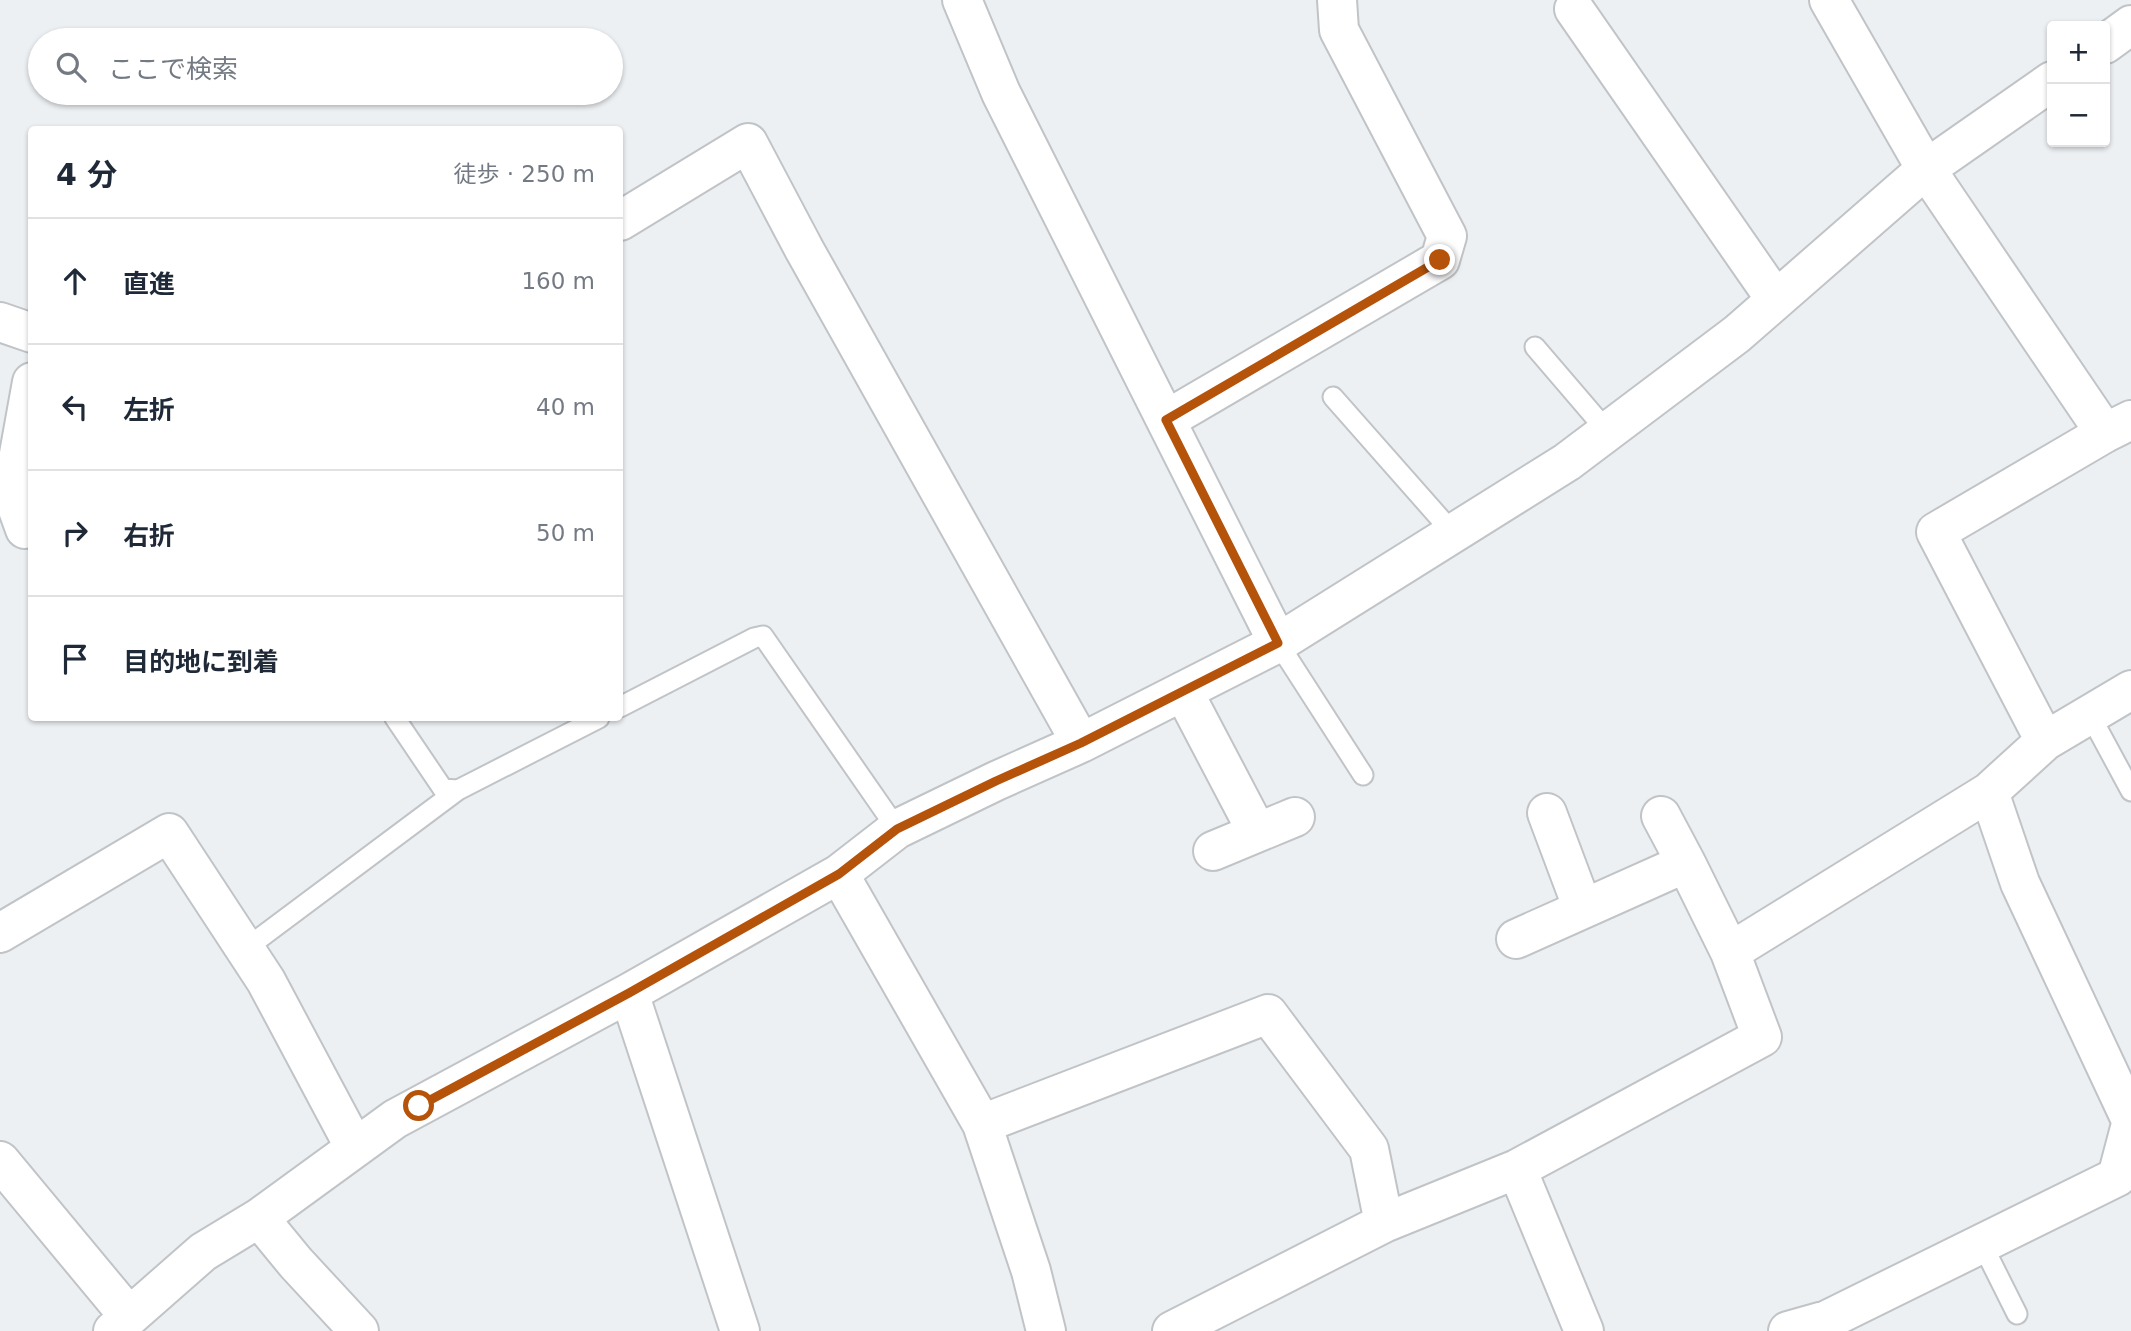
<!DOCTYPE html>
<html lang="ja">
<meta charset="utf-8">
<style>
:root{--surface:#fff;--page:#f2f2f3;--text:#1f2937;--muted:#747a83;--line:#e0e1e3}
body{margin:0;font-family:"DejaVu Sans","Noto Sans JP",sans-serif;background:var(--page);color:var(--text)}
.controls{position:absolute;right:21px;top:21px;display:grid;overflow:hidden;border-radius:7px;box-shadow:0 2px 5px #0004}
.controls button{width:63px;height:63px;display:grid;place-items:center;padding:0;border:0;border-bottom:2px solid var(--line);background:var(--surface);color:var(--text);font:35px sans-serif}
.stop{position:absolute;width:21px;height:21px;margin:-16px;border:5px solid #b45309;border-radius:50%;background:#fff}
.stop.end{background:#b45309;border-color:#fff;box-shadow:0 2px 7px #0008}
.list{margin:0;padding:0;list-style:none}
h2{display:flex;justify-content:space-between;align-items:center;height:91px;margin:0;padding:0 28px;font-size:30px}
h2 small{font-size:23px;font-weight:400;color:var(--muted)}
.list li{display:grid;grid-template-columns:46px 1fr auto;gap:21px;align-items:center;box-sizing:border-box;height:126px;padding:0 28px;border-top:2px solid var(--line)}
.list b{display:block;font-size:26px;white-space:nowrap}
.list em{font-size:23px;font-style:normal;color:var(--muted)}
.icon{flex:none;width:38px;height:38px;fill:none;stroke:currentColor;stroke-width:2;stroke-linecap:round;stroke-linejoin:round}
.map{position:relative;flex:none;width:2131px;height:1331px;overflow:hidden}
.search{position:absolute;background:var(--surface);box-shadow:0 2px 5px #0004;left:28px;top:28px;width:595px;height:77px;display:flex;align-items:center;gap:18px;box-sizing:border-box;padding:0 24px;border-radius:38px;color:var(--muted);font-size:26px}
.panel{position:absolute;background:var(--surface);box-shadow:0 2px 5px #0004;left:28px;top:126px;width:595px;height:595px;border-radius:7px}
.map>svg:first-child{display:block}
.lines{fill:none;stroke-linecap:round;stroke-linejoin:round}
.service-casing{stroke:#c1c4c7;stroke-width:23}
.minor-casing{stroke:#c1c4c7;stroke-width:42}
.service{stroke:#fff;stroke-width:19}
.minor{stroke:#fff;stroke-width:38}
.route{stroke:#b45309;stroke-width:9}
</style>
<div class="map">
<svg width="2131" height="1331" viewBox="0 0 2131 1331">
<rect width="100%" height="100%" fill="#edf0f3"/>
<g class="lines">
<defs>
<path id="service" d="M1535 347 1607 431
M1333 397 1453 533
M1278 643 1363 775
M620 707 754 638 763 636 897 829
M2090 715 2131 791
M395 718 443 789 458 790 599 718
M245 949 458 790
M1982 1244 2017 1314"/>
<path id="minor" d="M962 0 1001 93 1278 643
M1829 0 1926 169 2105 433
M1574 9 1776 300
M2105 44 2131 25
M620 221 748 143 804 249 1081 743
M0 322 32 333
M1166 420 1440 260 1447 236 1339 30 1337 0
M25 529 12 493 32 382
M1183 691 1257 832
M2045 741 1936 532 2105 433 2131 420
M1989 792 2020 883 2131 1120
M1547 813 1583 909
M1213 851 1295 817
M839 874 982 1124 1031 1271 1046 1331
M0 933 169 833 266 981 355 1148
M1516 939 1686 863 1661 816
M1730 952 1989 792 2045 741 2131 690
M629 993 740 1331
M982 1124 1268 1014 1369 1149 1384 1223
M0 1161 128 1315
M1517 1169 1584 1331
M259 1218 296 1263 359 1331
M113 1331 203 1252 259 1218 395 1119 629 993 839 874 897 829 996 781 1081 743 1278 643 1567 462 1737 334 1926 169 2052 81
M1172 1331 1384 1223 1517 1169 1762 1037 1730 952 1686 863
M1788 1331 1827 1320 2117 1177 2131 1124"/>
</defs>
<use href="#service" class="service-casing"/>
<use href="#minor" class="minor-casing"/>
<use href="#service" class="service"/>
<use href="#minor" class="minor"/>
</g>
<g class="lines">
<path class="route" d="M419 1106 629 993 839 874 897 829 996 781 1081 743 1278 643 1166 420 1440 260"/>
</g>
</svg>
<div class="controls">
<button>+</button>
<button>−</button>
</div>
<div class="stop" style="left:419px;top:1106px"></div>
<div class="stop end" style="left:1440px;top:260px"></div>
<div class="search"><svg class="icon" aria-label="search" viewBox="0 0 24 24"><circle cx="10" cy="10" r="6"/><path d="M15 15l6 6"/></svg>ここで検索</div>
<section class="panel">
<h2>4 分<small>徒歩 · 250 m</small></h2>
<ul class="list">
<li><svg class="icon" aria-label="ahead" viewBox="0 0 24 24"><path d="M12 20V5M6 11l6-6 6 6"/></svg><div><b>直進</b></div><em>160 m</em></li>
<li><svg class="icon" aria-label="left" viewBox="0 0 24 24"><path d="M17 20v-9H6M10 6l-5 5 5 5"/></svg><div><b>左折</b></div><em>40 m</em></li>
<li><svg class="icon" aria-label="right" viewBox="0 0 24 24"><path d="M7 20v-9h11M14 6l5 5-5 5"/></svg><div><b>右折</b></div><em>50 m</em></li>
<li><svg class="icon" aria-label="arrive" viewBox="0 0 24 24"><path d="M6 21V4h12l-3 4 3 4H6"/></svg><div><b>目的地に到着</b></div></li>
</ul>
</section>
</div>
